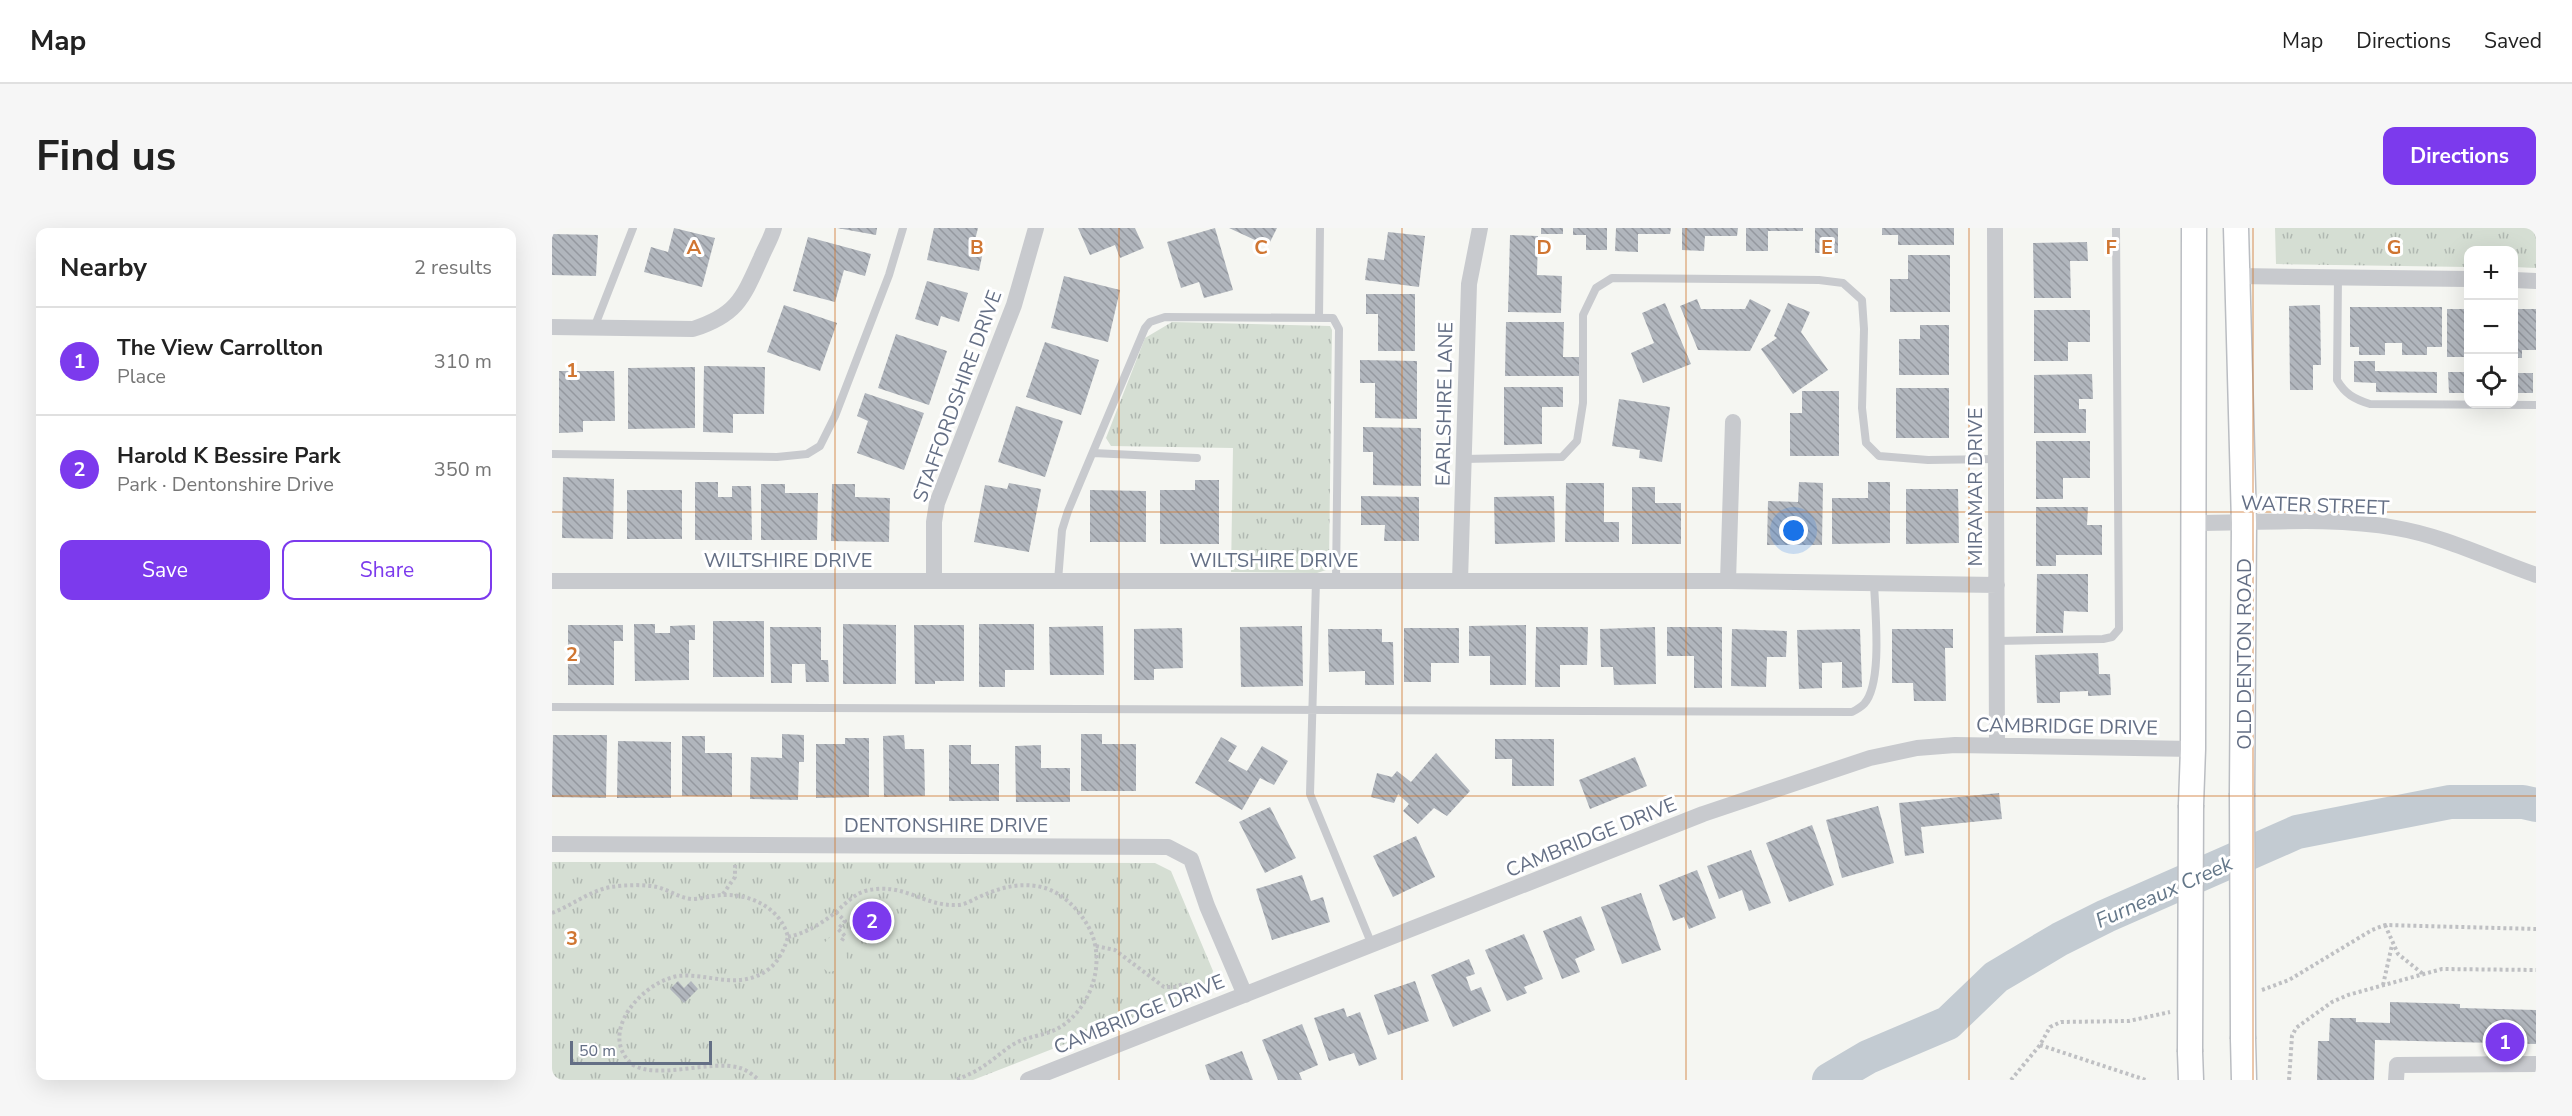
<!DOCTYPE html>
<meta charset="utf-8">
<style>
:root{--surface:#fff;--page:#f6f6f6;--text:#222;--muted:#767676;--line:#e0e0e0;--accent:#7c3aed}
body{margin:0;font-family:"Nunito Sans",sans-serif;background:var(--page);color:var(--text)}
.controls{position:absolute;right:18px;top:18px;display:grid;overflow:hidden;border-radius:12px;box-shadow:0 6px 24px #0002}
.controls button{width:54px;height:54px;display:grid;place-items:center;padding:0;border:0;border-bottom:2px solid var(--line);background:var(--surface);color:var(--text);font:30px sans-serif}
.scale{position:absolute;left:18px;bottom:15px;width:142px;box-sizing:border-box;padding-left:6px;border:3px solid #646f85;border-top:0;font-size:16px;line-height:21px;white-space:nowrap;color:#646f85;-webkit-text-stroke:4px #fff;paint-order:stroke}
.you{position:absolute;left:1242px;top:303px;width:21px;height:21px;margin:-15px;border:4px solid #fff;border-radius:50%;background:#1a73e8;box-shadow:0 0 0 9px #1a73e833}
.badge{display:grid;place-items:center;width:39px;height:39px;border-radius:50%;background:var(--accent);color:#fff;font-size:20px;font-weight:700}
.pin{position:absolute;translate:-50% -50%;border:3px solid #fff;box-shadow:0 2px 6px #0006}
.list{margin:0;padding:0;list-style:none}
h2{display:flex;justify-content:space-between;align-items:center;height:78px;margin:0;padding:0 24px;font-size:26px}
h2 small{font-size:20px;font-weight:400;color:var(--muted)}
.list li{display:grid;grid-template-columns:39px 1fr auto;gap:18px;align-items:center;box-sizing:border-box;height:108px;padding:0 24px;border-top:2px solid var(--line)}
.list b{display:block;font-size:22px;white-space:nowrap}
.list p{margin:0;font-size:20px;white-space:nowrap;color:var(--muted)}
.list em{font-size:20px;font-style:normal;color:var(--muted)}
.actions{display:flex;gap:12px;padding:18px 24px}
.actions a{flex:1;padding:14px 0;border:2px solid var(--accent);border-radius:12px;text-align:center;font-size:21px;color:var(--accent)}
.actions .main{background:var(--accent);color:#fff}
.icon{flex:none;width:33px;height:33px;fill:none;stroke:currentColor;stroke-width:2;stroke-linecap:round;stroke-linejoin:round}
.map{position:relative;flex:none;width:1984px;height:852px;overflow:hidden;border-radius:12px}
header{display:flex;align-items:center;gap:36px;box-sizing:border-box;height:84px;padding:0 30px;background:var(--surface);border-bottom:2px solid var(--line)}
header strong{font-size:28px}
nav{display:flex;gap:33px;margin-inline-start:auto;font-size:21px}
.intro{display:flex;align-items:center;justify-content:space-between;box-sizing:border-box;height:144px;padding:0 36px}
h1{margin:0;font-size:42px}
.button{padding:15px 27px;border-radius:12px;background:var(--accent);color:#fff;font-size:21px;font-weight:700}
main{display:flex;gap:36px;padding:0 36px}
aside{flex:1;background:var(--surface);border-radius:12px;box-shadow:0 6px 24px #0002}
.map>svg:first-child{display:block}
.grass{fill:url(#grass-tufts)}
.pitch{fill:#d5ded3}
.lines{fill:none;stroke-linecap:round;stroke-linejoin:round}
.river{stroke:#c3cbd2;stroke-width:34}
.building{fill:url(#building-back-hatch)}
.secondary-casing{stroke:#babdc2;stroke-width:27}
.path{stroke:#bfc0c3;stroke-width:4;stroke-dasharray:3 3;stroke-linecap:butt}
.service{stroke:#c8cace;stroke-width:8}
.minor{stroke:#c8cace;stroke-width:16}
.secondary{stroke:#fff;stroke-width:24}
.secondary-bridge-casing{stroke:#babdc2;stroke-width:27;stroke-linecap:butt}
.secondary-bridge{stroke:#fff;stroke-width:24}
.grid{fill:none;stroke:#d07632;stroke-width:1.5;stroke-opacity:0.55}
.labels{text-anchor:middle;stroke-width:6;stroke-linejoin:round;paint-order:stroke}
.street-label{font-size:20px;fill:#646f85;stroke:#fff}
.water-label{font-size:21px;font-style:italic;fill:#647789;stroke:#fff}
.grid-label{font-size:20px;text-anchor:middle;font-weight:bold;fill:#d07632;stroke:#fff;stroke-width:6;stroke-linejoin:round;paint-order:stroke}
</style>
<header>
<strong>Map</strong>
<nav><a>Map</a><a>Directions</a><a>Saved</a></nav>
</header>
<div class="intro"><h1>Find us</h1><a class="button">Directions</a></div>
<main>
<aside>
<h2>Nearby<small>2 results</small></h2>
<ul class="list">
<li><span class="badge">1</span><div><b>The View Carrollton</b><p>Place</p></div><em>310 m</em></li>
<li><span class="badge">2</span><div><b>Harold K Bessire Park</b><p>Park · Dentonshire Drive</p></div><em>350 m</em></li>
</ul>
<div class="actions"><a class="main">Save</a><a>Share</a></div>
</aside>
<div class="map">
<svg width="1984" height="852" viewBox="0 0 1984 852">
<defs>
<pattern id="grass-tufts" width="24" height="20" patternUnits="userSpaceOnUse" patternTransform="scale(1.5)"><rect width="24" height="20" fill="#d5ded3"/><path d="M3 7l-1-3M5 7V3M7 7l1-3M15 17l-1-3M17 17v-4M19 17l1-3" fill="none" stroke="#b0b8b1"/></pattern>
<pattern id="building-back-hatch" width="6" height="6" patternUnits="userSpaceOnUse" patternTransform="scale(1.5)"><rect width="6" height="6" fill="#b1b6bd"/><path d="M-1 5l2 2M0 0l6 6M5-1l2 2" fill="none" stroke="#94989f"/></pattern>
</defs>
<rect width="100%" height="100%" fill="#f5f6f2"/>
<path class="grass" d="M1723 0H1984V40L1962 39V22H1916V39L1724 36Z
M620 94 778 98 780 102 777 335 774 342 765 345 679 344 681 220 559 218 554 210 593 110Z
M0 634 603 635 619 643 661 743 656 760 421 852H0Z"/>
<path class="pitch" d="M279 708 294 721 295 731 289 742 276 744 266 736C261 723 271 717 279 708Z"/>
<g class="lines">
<path class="river" d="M1277 852 1316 829 1396 795 1444 749 1508 711 1554 688 1745 604 1898 574H1971L1984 577"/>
</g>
<path class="building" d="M122 0 163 10 150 59 92 44 99 19 116 24Z
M285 0H325L324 7Z
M382 0H426L423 12 433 14 427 43 375 32Z
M526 0H583L592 20 568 30 563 17 538 27Z
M663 0 681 62 652 70 647 54 629 60 615 14Z
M677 0H725L716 18Z
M989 0H1011V6H989Z
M1021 0H1055V22H1034V7H1021Z
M1064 0H1119L1118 6H1086V24L1063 23Z
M1130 0H1186L1185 8H1153L1152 23 1130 22Z
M1194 0H1251V3H1216V23H1194Z
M1263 0H1286V25H1263Z
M1330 0H1402V17H1346V7H1330Z
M836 4 873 8 867 59 813 52 816 30 832 32Z
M0 6 46 7 44 48 0 47Z
M958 7 986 8 985 47 1010 48 1009 85 956 84Z
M256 9 319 26 313 48 292 42 283 74 241 63Z
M1535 14 1536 33H1518L1519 70H1482L1481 15Z
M1356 27H1398V84H1338V51H1356Z
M512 48 568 62 556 114 499 100Z
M375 53 416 65 407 94 389 88 386 98 363 91Z
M814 66H863V123H826V86H814Z
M1145 71 1149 81H1193L1198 71 1219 82 1198 123 1146 122 1128 78Z
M1113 75 1139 136 1091 155 1079 125 1102 115 1090 85Z
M1236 75 1258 84 1249 104 1276 142 1241 166 1209 121 1225 110 1222 108Z
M232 77 285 95 268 143 215 124Z
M1768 77 1769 137H1761V162H1738L1737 78Z
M1798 79H1890V119H1875V127H1850V115H1833V127H1807V119H1798Z
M1895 81H1916V129H1895Z
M1962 81H1984V122H1970V130H1962Z
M1482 82H1538V114H1516V133H1482Z
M954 94H1012L1011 129H1027V148H953Z
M1368 97H1397V147H1347V111H1368Z
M344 106 395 123 377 177 326 160Z
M493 114 547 132 529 187 474 169Z
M808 132 865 133V191L823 190V155H808Z
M1802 133H1823V143L1885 144V165L1824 164V155L1802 154Z
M152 138 213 139 212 186H181V205L151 204Z
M143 139V200L76 201V140Z
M7 143H62L63 193H31V204L7 205Z
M1896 144H1916V165H1897Z
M1962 145H1981V165H1962Z
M1540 146 1541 171H1527V181H1534V205H1482V147Z
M952 159H1011V179H990V216L952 217Z
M1344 160H1397V210H1344Z
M1250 163H1287V228H1238V185H1250Z
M313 165 372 185 352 242 305 225 316 193 305 188Z
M1067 171 1118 179 1110 234 1087 230 1088 222 1060 218Z
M464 178 511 193 493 249 446 234Z
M811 199 869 200V258L821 257V224H811Z
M1484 213H1538V250H1511V271H1484Z
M11 249 62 251 61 311 10 310Z
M643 252H667V316H608V262H643Z
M143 254H166V269H180V258H199L200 312H143Z
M1247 254 1271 255 1270 317H1215L1216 273 1246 274Z
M1316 254H1338V315L1280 316V270H1316Z
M457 255 489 261 477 324 422 314 433 257 455 261Z
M1014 255H1052V294H1067V314H1013Z
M209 256H233V265H266L265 312H209Z
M280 256H303V269L338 270 337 314 279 313Z
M1080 259H1103V275H1129V316H1080Z
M1354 261H1406L1407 315 1354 316Z
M75 262H130V311H75Z
M538 262 594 263V314H538Z
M809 268 867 269V313H832L833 297H809Z
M1002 268 1003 314 943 316 942 269Z
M1484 279H1536L1535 297H1550V327H1504V338H1484Z
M1485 346H1536V384L1512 383 1511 405H1484Z
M161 393H212V449H161Z
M82 396H103V405H118V398L143 397V412H137V452L83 453Z
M291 396 344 397V456H291Z
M427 396H482V442H453V459H427Z
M16 397H71V413H62V457H16Z
M362 397H412V453H383V456H363Z
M974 397V457H938V428H917V398Z
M551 398 552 447H498L497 399Z
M750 398 751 458 689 459 688 399Z
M218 399H269V432H276L277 454H254L253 436H240V455H219Z
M984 399H1036L1035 437H1008V459H983Z
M1103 399 1104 456 1062 457 1061 439H1049L1048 401Z
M1115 399H1170V460H1142V428H1115Z
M630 400 631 440 602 441V452H582V401Z
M852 400H907V435H879V454H852Z
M776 401H830V414H841L842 457H813V443L777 444Z
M1180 401 1235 403 1234 429H1215L1214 459 1179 458Z
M1308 401 1310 459 1290 460V434L1270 435V460L1247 461 1245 402Z
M1340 401H1401V420H1393L1394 473H1362L1361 455H1340Z
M1546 425 1547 446H1558L1559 467 1536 468V463L1508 464V475H1485L1483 427Z
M230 506 252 507V534H247L246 572 198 571 199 529 230 530Z
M529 506H550V516H584V563H529Z
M1 507H55L54 570 0 569Z
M352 507 353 521H372L373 568 332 569 331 508Z
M130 508H153V525H180V569L130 568Z
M669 509 685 518 676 533 695 543 710 518 736 533 722 557 708 550 690 582 643 555Z
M293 510H317V569L264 570V516H293Z
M943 511H1002V558H960V531H943Z
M66 513 119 514V570H65Z
M397 517H419V536H447V573H397Z
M489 517V540H518V574H464L463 518Z
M884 525 918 563 895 588 882 580 866 596 851 583 857 576 846 566 842 575 819 569 825 545 840 549 845 543 859 554Z
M1083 529 1095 558 1038 581 1027 552Z
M1447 565 1450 591 1369 599 1372 625 1353 628 1347 575Z
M1326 578 1342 635 1290 650 1274 592Z
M718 579 744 630 713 645 687 594Z
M1260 597 1282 657 1237 674 1214 615Z
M864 608 883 649 841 669 821 628Z
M1199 622 1219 675 1197 683 1190 662 1167 671 1155 638Z
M1145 642 1164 690 1137 701 1132 689 1121 693 1107 657Z
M750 647 759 673 771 669 778 694 720 712 704 661Z
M1089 665 1109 722 1070 736 1049 679Z
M1029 688 1043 722 1023 731 1028 744 1010 751 991 703Z
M972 706 991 751 972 759 975 765 955 773 933 722Z
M917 731 923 746 914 749 919 763 929 759 939 783 901 799 879 747Z
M126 753 132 760 139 753 146 761 132 775 118 761Z
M863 753 877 793 836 807 822 767Z
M1838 774 1908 776V780L1984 782V816L1823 812 1822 852H1765L1766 813H1777L1778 790H1804V794L1838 795Z
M792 780 795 789 808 784 825 831 807 838 802 825 777 833 762 790Z
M750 796 766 837 747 845 750 852H726L710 812Z
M690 823 701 852H658L653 837Z"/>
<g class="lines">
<defs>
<path id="secondary" d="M1684 0 1692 295 1690 565
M1639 577 1641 521 1642 0
M1691 811 1692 852
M1638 824 1639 852"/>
</defs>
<use href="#secondary" class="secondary-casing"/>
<path class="path" d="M171 666 183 649V637
M284 684 293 693 286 701 293 708 288 715
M0 685C21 677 37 663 59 659 73 657 91 656 105 659 117 662 127 670 140 671 151 671 161 667 172 667 200 666 229 681 236 709 230 728 222 742 202 749 177 758 151 745 126 748 90 754 44 806 81 837 107 852 160 831 188 840 195 842 201 847 207 852
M1833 697 1846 726 1871 746
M236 709C254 705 269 696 284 684 293 676 301 667 313 663 352 653 371 679 406 677 413 677 420 672 427 669 445 661 463 655 484 658 507 661 525 679 536 698 556 733 539 782 505 801 491 808 476 808 462 816 453 821 445 829 436 835 427 842 416 847 404 852
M544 718 563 722 612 759H623L631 756 645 759 663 756
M1831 757 1840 717
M1710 762 1737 752 1820 702 1833 697 1984 701
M1488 817 1594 852
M1459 852 1488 817 1498 799 1509 794 1577 793 1618 784
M1737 852 1740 808 1744 800 1780 774 1796 767 1890 741 1984 742"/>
<path class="service" d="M1786 49 1785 152C1793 166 1802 171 1818 176L1984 177
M767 90 768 0
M42 100 81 0
M541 225 645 230
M0 226 225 229 255 226 268 218 283 188 337 47 351 0
M911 231 1010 229 1025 213 1031 175V87L1044 60 1060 50 1267 52 1291 55 1310 72 1312 101 1310 180 1314 215 1327 228 1376 232 1444 231
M506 353 510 302 516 283 593 100 598 94 613 89 781 90 787 101 784 353
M764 353 758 566 820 717
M1445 413 1551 411 1560 409 1567 401 1564 0
M0 479 1300 484C1304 482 1309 479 1312 476 1331 456 1323 383 1322 355"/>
<path class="minor" d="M1443 0 1445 517
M1686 48 1916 51
M1962 52 1984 53
M0 99 141 101C185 87 191 70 209 30 213 20 219 11 222 0
M1641 295C1707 295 1780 288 1844 300 1892 308 1938 331 1984 347
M0 353H1176L1445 357
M382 353V294L385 275 462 77 484 0
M908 353 917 56 928 0
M1176 353 1181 194
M0 616 616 619 639 631 655 678 693 767
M476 852 1151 586 1318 530 1365 520 1403 517 1641 521
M1844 852 1845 837 1984 836"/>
<use href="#secondary" class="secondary"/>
<defs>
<path id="secondary-bridge" d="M1690 565 1691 811
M1638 824 1639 577"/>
</defs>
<use href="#secondary-bridge" class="secondary-bridge-casing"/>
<use href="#secondary-bridge" class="secondary-bridge"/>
</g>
<path class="grid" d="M283 0V852M567 0V852M850 0V852M1134 0V852M1417 0V852M1701 0V852M0 284H1984M0 568H1984"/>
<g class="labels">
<g class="street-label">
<text transform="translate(405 168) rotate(-70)" y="7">STAFFORDSHIRE DRIVE</text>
<text transform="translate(892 176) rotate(-89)" y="7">EARLSHIRE LANE</text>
<text transform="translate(1423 259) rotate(-90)" y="7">MIRAMAR DRIVE</text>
<text transform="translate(1763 277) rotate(2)" y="7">WATER STREET</text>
<text x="236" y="339">WILTSHIRE DRIVE</text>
<text x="722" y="339">WILTSHIRE DRIVE</text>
<text transform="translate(1692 426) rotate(-90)" y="7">OLD DENTON ROAD</text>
<text transform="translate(1515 498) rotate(1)" y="7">CAMBRIDGE DRIVE</text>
<text x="394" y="604">DENTONSHIRE DRIVE</text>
<text transform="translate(1039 609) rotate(-22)" y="7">CAMBRIDGE DRIVE</text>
<text transform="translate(587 786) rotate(-22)" y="7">CAMBRIDGE DRIVE</text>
</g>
<g class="water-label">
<text transform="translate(1612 664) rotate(-24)" y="7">Furneaux Creek</text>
</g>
</g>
<g class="grid-label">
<text x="142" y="26">A</text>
<text x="425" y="26">B</text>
<text x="709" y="26">C</text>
<text x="992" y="26">D</text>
<text x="1275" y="26">E</text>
<text x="1559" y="26">F</text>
<text x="1842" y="26">G</text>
<text x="20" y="149">1</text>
<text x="20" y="433">2</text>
<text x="20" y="717">3</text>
</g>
</svg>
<div class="controls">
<button>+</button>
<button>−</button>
<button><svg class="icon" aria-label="locate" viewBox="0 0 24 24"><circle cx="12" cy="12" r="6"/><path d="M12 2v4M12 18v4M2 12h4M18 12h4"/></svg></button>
</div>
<div class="scale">50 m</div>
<div class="you"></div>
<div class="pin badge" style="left:1953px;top:814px">1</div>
<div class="pin badge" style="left:320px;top:693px">2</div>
</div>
</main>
